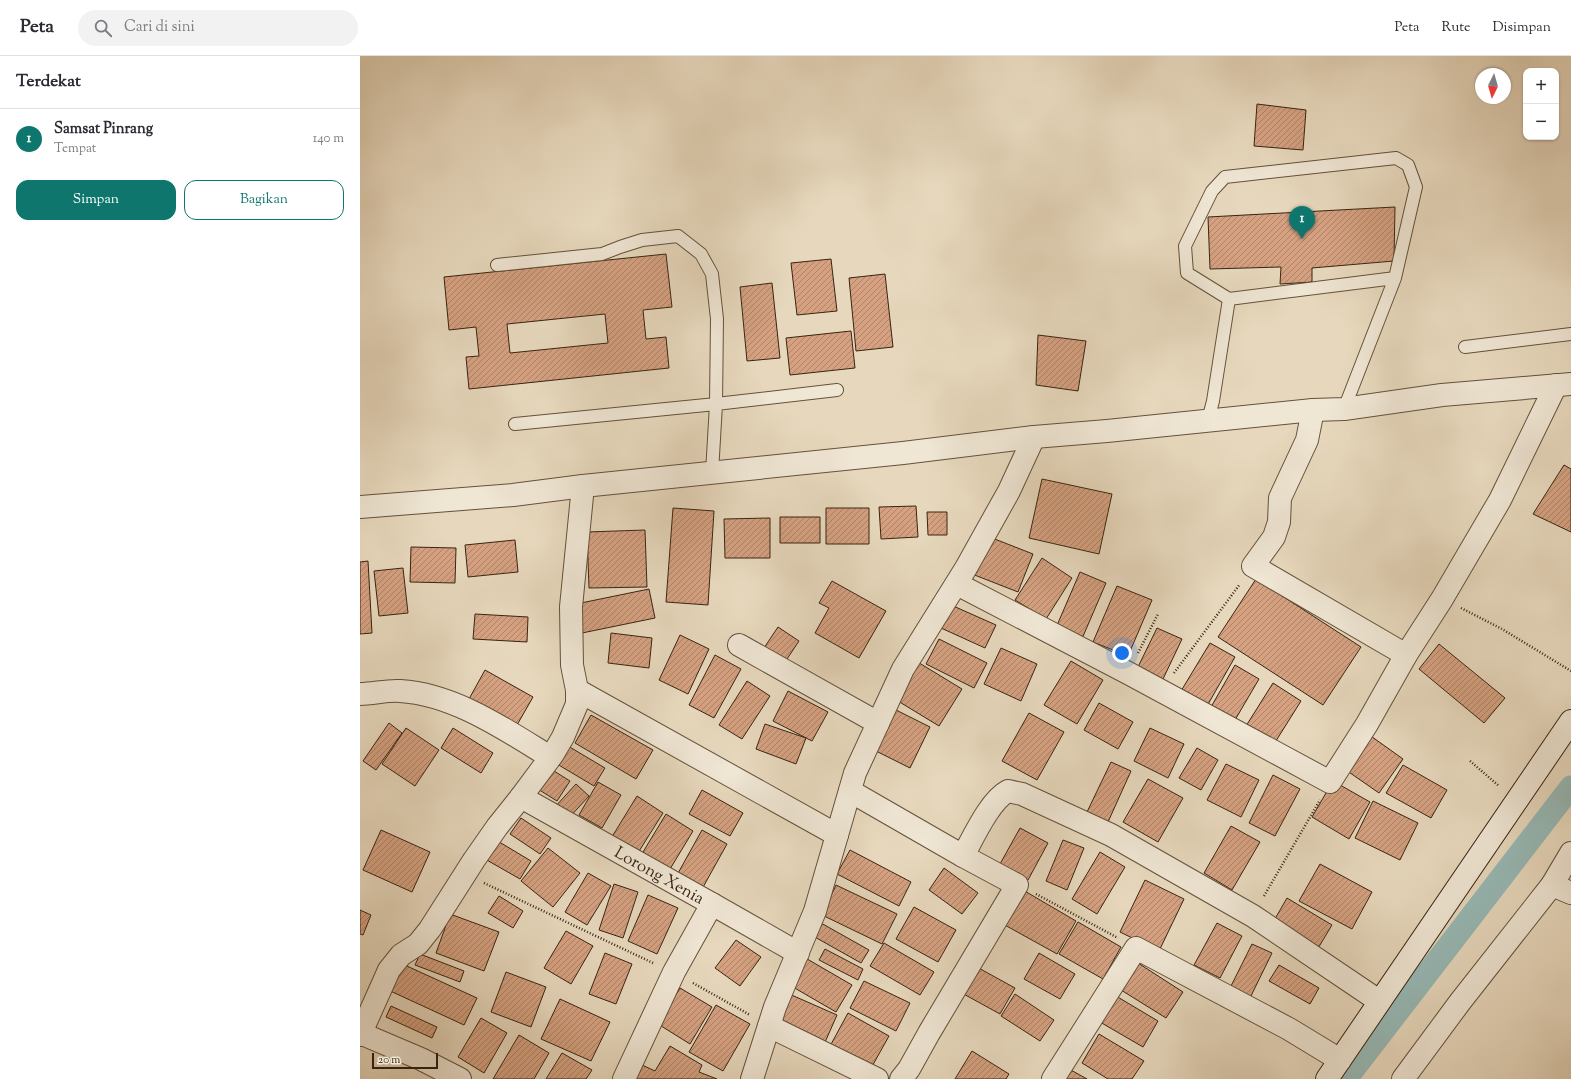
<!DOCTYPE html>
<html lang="id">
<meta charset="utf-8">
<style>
:root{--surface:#fff;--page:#f2f2f3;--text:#2b2b33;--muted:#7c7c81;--line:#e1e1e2;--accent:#0f766e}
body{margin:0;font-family:"Sorts Mill Goudy",serif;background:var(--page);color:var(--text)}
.controls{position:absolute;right:12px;top:12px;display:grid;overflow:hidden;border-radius:8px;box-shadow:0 1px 3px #0004}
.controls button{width:36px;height:36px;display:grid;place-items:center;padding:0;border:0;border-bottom:1px solid var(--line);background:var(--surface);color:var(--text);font:20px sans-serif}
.compass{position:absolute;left:1115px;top:12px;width:36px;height:36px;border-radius:50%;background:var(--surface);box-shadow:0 1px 3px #0004;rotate:185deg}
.scale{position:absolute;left:12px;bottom:10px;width:66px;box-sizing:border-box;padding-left:4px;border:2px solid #382410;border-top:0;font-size:11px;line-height:14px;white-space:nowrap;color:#382410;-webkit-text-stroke:3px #efe6d4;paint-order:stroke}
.you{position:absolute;left:762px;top:597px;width:14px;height:14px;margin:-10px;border:3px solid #fff;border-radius:50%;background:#1a73e8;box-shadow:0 0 0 6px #1a73e833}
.badge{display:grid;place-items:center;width:26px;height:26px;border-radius:50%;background:var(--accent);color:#fff;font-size:13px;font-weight:700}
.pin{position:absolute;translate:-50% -33px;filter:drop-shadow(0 1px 2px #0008)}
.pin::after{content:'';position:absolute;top:21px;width:14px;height:12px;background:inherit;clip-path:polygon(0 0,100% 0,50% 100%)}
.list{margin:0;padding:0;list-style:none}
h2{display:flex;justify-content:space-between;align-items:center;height:52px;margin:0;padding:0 16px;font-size:17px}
h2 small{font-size:13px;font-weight:400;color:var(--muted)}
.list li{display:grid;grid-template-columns:26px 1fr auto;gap:12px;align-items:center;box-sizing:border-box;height:60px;padding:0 16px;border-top:1px solid var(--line)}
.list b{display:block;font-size:15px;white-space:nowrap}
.list p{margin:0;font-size:13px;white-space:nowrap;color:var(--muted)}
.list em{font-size:13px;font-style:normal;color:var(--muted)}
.actions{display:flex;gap:8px;padding:12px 16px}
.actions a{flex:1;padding:9px 0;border:1px solid var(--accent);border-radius:12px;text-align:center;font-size:14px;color:var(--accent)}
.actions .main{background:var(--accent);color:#fff}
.icon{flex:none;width:22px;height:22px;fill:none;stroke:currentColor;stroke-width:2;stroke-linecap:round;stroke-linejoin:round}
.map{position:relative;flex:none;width:1211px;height:1023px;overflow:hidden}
header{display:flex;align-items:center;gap:24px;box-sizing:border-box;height:56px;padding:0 20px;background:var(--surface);border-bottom:1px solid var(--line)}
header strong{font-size:19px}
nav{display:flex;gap:22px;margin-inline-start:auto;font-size:14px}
.search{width:280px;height:36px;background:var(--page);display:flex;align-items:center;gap:10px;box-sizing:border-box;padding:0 14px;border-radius:22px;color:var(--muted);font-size:15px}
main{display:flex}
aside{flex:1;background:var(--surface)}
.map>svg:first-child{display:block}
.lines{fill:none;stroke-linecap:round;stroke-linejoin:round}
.canal{stroke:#97b9b6;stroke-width:23}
.building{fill:url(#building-hatch);stroke:#382410;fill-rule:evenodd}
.lane-casing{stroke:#64513b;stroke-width:14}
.street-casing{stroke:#64513b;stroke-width:24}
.secondary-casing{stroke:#382410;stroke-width:24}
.path{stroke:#382410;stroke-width:2.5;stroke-dasharray:1 2;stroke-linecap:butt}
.lane{stroke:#efe6d4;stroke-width:12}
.street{stroke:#efe6d4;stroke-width:22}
.secondary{stroke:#efe6d4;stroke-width:22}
.labels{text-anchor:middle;stroke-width:3;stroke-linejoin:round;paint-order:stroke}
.street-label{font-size:17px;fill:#382410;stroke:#efe6d4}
</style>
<header>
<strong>Peta</strong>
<div class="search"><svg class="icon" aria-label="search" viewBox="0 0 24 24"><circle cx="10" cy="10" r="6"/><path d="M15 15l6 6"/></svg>Cari di sini</div>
<nav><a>Peta</a><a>Rute</a><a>Disimpan</a></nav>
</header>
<main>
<aside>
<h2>Terdekat<small></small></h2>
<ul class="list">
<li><span class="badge">1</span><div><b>Samsat Pinrang</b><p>Tempat</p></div><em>140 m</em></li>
</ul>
<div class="actions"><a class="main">Simpan</a><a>Bagikan</a></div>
</aside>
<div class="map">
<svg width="1211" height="1023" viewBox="0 0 1211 1023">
<defs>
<pattern id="building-hatch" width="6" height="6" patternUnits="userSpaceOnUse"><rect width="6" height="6" fill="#d5a181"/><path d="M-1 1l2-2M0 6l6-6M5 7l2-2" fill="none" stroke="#ae8368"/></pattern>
</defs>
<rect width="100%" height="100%" fill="#e7d8bd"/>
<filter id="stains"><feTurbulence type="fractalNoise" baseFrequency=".005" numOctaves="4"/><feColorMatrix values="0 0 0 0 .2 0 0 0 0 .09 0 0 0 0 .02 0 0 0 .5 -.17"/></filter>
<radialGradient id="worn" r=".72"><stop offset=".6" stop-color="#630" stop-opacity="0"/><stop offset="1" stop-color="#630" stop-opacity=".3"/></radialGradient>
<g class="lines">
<path class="canal" d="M986 1023 1211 731"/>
</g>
<path class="building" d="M897 48 946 54 943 94 894 90Z
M1035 151 1034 205 952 212V226L920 228 921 211 850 213 848 161Z
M306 198 312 251 283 254 286 283 306 281 309 312 109 333 106 301 119 300 116 271 89 274 84 221ZM245 258 248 287 150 297 147 268Z
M471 203 477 255 437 259 431 207Z
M525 218 533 291 496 295 489 222Z
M412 227 420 302 387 305 380 231Z
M491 275 495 312 430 319 426 282Z
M678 279 726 285 718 335 676 329Z
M1204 409 1211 413V476L1173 458Z
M682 423 752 438 739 498 669 482Z
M556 450 558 481 521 483 519 451Z
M313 452 354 455 348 549 306 546Z
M466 452H509V488H466Z
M567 456H587V479H568Z
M420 461H460V487H420Z
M410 462V502H365L364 463Z
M285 474 287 531 229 532 227 476Z
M627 480 673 498 658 536 612 518Z
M155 484 158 516 108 521 105 489Z
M51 491 96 492 95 527 50 526Z
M682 502 712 522 686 563 655 544Z
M8 505 12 577 0 578V506Z
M43 512 48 557 19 560 14 515Z
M720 516 746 527 721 585 695 574Z
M896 523 1001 591 963 649 858 581Z
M472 525 526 555 499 602 455 577 469 552 459 547Z
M757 530 792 544 768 600 733 586Z
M289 533 295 562 222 577 216 548Z
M591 549 636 569 625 592 581 572Z
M115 558 168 561 167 586 113 583Z
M418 571 439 585 421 612 400 598Z
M797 572 822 583 803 623 778 611Z
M251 577 292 582 289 612 248 607Z
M320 579 349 593 328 638 299 624Z
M579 583 627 607 614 632 566 608Z
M850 587 875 601 847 650 821 635Z
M1079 588 1145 642 1124 667 1059 613Z
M641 592 677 608 661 645 624 628Z
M355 599 381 613 354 662 329 649Z
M556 605 602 633 579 670 533 642Z
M711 605 743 624 717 668 684 649Z
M875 609 899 623 875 664 851 651Z
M125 614 173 641 157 669 109 643Z
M387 625 410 640 382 683 359 669Z
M913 627 941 645 914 688 886 670Z
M428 635 468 656 452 685 413 665Z
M739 647 773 666 758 693 724 674Z
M532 652 570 671 550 712 512 693Z
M669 657 704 676 677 724 642 705Z
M231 659 293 694 276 723 215 687Z
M29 667 42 677 16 714 3 705Z
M405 668 446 682 436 708 396 693Z
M46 672 79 694 55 730 22 708Z
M93 672 133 697 121 717 81 692Z
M790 672 824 688 808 722 774 705Z
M1008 678 1043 703 1019 737 983 712Z
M208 690 245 712 234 730 197 708Z
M837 692 858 704 841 734 819 722Z
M751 706 771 715 748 766 727 756Z
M866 708 899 724 881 761 847 744Z
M1043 709 1087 734 1071 762 1026 737Z
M186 710 210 725 197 745 173 730Z
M913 719 940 733 915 780 889 767Z
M788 723 823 742 798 786 763 766Z
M973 725 1010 746 989 783 952 761Z
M238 726 261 739 242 772 219 759Z
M216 728 229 740 207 764 194 752Z
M342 734 383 757 370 780 329 758Z
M277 740 303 757 276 800 250 784Z
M1013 745 1058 767 1040 804 995 782Z
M306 758 333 775 307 818 280 801Z
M161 762 191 782 180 798 150 778Z
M871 770 900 786 872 834 844 817Z
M660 772 688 787 668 824 640 808Z
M21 774 70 796 52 836 3 814Z
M342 774 367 788 342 833 317 819Z
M136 784 171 805 160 823 125 803Z
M703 784 724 792 707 834 686 825Z
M188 792 220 817 193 851 161 825Z
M490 794 551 826 539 850 477 818Z
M740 796 765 811 737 858 712 843Z
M960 808 1012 836 992 873 939 845Z
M584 812 618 837 602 858 569 834Z
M228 817 251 830 227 869 205 856Z
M785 824 824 843 799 895 760 876Z
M254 828 278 836 263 882 239 874Z
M476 829 537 858 522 888 462 859Z
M663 834 716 865 697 898 643 868Z
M288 839 318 852 297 898 268 885Z
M139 840 163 855 153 872 128 857Z
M927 842 972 869 957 894 912 868Z
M554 851 596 874 578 906 536 883Z
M0 854 11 859 3 879 0 878Z
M90 858 139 876 124 915 76 897Z
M718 866 761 891 743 923 699 898Z
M461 867 509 894 501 907 453 880Z
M857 867 882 880 860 922 834 909Z
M206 875 233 890 211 928 184 912Z
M376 884 401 901 380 930 355 912Z
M524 887 574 916 560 939 510 910Z
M892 888 912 897 889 944 869 934Z
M465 893 503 913 498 924 459 904Z
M245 897 272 908 256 948 229 938Z
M679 897 715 918 700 943 664 923Z
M60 898 104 915 100 926 55 909Z
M442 900 492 929 476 956 426 927Z
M38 906 117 942 104 969 26 933Z
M778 907 823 936 806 962 761 934Z
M919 909 959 932 950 948 909 925Z
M615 910 655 932 640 958 600 936Z
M146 916 186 931 171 971 131 956Z
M504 925 550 947 536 975 490 952Z
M320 932 352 951 330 988 298 968Z
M427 937 477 959 462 993 412 971Z
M655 938 694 964 680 985 641 960Z
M756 940 798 965 783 991 740 966Z
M200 943 250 966 231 1005 181 983Z
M356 949 390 968 363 1015 329 996Z
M31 950 77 971 72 982 26 961Z
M488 957 529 980 510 1014 469 992Z
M121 962 147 977 124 1017 98 1001Z
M739 978 784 1005 772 1023H748L722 1007Z
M159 979 189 997 174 1023H133Z
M310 990 342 1009 339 1016 357 1023H272L280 1008 295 1015Z
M612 995 649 1018 646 1023H595Z
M202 997 232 1014 226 1023H186Z
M709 1013 727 1023H703Z"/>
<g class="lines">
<defs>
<path id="lane" d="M137 209 242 198 260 191 282 184 318 180 341 198 352 218 357 263 356 348 352 417
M869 243 827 217 825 190 852 135 865 121 1036 102 1048 109 1056 131 1035 222 984 353
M1105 291 1211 278
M848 364 853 345 869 243 1035 222
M155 368 356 348 477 334"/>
<g id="street">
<path d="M953 354 947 384 920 442 919 466 914 481 893 510 1046 599"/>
<path d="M0 451 153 439 223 430 543 397 674 381 747 375 953 354 984 353 1082 339 1211 328"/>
<path d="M597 528 768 617 970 726 1007 668 1046 599 1082 543 1140 444 1196 329"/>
<path d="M379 589 518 667"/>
<path d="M217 634 477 779"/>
<path d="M0 638C13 638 27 634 40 635 94 638 146 674 190 701"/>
<path d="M490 735 603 800C613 782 630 744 648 735L662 738 751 779 893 860 1019 945"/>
<path id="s1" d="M161 741 352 848 438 897"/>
<path d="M1192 829 1211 837"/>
<path d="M409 970 517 1023"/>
<path d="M0 977 61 1003 100 1023"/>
<path d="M0 979 29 914 41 899 58 888 70 873 114 804 137 771 161 741 193 698 203 681 217 648V634L212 609 211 551 223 430"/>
<path d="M264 1023 314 916 352 848"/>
<path d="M392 1023 415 951 455 855 495 717 543 613 606 512 649 435 674 381"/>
<path d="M541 1023 549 1013 569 977 657 829 603 800"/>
<path d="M693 1023 776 892 929 973 980 1004"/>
<path d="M1043 1023 1100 946 1192 829 1211 797"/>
</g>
<path id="secondary" d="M967 1023 1211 665"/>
</defs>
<use href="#lane" class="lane-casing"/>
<use href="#street" class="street-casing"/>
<use href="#secondary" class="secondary-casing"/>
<path class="path" d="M1101 552 1142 573 1211 615
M778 597 798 558
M814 617 880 528
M1110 705 1139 730
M124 827 293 907
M676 838 758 882
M904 840 960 744
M333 927 390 959"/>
<use href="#lane" class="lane"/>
<use href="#street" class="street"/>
<use href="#secondary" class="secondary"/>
</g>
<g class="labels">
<g class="street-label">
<text dy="6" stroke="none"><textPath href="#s1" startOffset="159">Lorong Xenia</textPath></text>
</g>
</g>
<rect width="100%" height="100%" filter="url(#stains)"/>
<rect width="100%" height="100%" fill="url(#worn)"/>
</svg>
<div class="controls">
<button>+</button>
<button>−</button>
</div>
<svg class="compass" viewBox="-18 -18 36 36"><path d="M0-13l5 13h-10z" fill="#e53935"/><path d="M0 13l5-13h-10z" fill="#7c7c81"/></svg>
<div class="scale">20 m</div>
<div class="you"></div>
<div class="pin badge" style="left:942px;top:183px">1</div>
</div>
</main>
